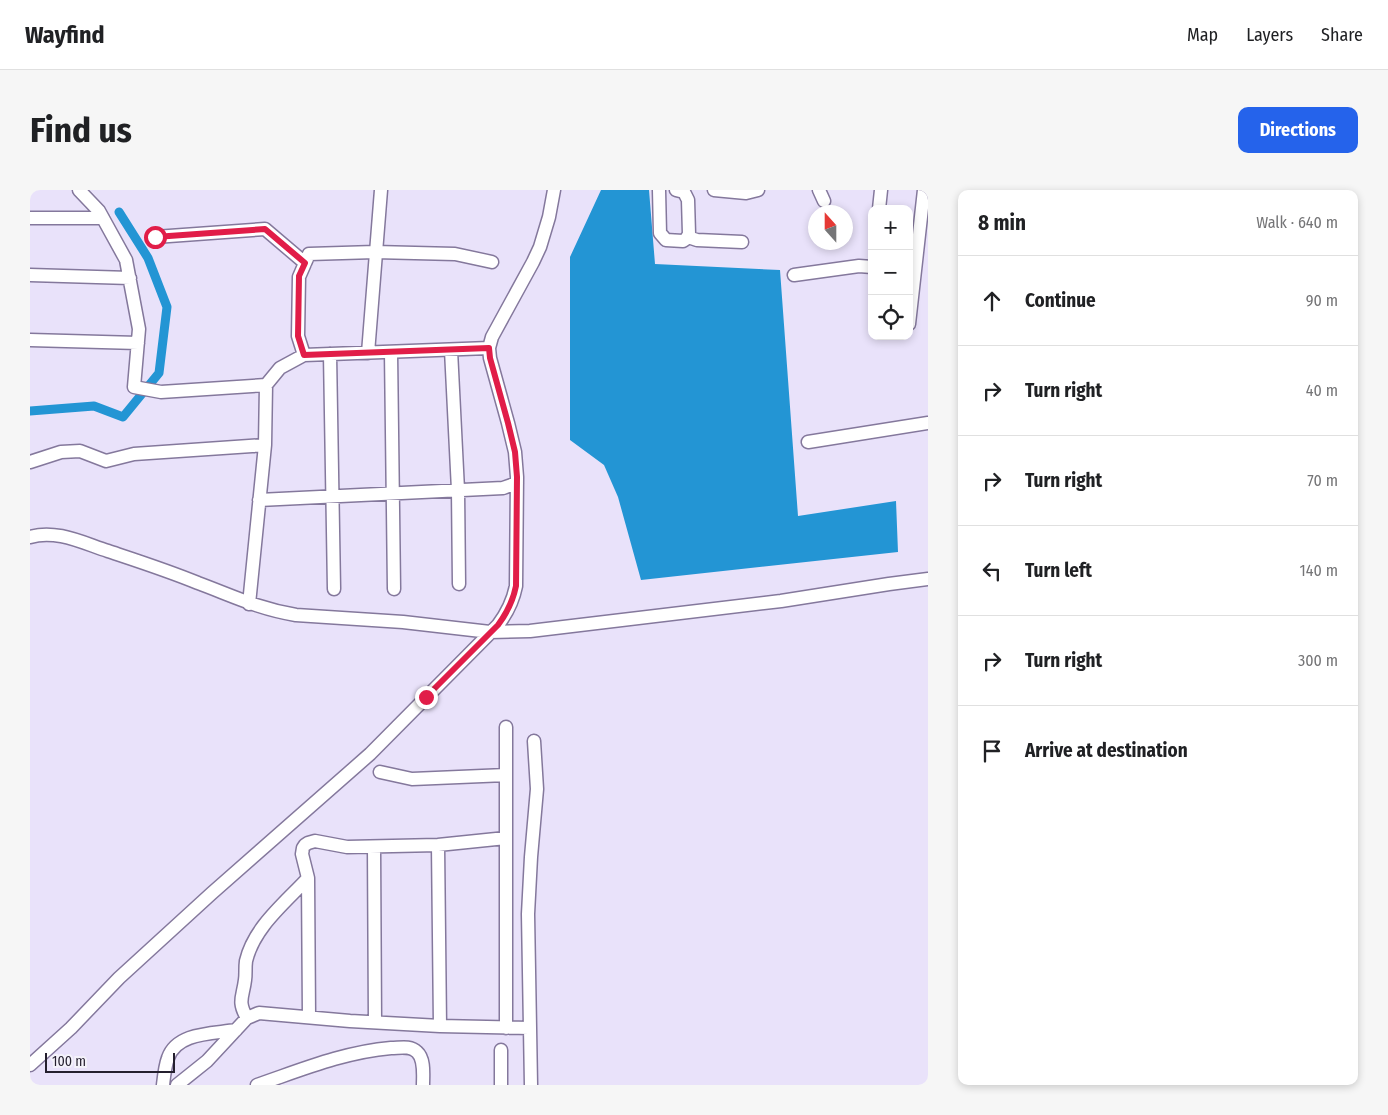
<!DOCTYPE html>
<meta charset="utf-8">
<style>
:root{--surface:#fff;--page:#f6f6f6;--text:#202124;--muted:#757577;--line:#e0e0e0;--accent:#2563eb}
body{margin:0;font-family:"Fira Sans Condensed",sans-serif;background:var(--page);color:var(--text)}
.controls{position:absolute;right:15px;top:15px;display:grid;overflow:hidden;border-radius:10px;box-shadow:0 2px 8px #0003}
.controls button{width:45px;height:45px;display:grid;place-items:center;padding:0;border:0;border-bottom:1px solid var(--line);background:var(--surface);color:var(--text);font:25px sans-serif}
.compass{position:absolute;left:778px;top:15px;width:45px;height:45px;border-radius:50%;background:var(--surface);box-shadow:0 2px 8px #0003;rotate:339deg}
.scale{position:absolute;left:15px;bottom:12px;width:130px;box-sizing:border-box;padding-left:5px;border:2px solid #241f2e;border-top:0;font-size:14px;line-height:18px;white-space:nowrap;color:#241f2e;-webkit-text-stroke:4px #f4f2fa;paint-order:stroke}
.stop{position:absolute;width:15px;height:15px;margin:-11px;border:4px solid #e11d48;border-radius:50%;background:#fff}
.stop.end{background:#e11d48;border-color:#fff;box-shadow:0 1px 5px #0008}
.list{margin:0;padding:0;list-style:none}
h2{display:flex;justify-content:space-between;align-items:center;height:65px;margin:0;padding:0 20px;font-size:21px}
h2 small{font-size:16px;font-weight:400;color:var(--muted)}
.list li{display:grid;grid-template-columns:32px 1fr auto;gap:15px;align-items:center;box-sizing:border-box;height:90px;padding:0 20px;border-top:1px solid var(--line)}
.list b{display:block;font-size:19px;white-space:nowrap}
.list em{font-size:16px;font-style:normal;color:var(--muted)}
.icon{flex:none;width:28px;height:28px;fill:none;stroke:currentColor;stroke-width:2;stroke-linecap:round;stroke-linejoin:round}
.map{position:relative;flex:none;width:898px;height:895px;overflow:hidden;border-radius:10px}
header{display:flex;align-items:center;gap:30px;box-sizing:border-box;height:70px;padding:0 25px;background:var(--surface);border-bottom:1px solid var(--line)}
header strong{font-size:24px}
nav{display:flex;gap:28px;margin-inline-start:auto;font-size:18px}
.intro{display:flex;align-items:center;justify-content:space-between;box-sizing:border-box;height:120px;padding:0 30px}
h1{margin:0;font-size:35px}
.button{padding:12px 22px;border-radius:10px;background:var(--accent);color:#fff;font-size:18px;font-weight:700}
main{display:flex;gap:30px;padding:0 30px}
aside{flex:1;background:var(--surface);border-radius:10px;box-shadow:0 2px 8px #0003}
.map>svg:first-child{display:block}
.water{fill:#2395d4}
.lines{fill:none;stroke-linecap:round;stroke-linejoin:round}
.canal{stroke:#2395d4;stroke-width:9}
.minor-casing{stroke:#84789c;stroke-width:15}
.minor{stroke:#fff;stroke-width:12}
.route{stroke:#e11d48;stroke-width:6}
</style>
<header>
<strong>Wayfind</strong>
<nav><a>Map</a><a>Layers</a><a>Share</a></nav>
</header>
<div class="intro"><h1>Find us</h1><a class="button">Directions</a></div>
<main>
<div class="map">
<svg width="898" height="895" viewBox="0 0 898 895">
<rect width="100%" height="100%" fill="#e9e2fa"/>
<path class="water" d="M571 0H619L625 74 750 80 768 326 866 311 868 362 611 390 588 307 574 275 540 250V67Z"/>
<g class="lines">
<path class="canal" d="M0 221 64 216 93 227 129 183 137 117 118 68 89 22"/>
<defs>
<path id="minor" d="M49 0 69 21 96 70 109 139 104 197 131 202 236 195 235 255 219 414
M629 0 630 43 636 50 653 51 656 49 659 44 658 10 654 2 646 0
M684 0 716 3 728 0
M789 0 794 11
M849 19 851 0
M0 28H73
M125 47 235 39 275 73
M658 47 667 50 712 52
M0 85 100 88
M764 85 829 76 842 77
M879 134 894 0
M0 150 108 153
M421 160 428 300 429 394
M361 162 364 399
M338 163 351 0
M300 164 304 399
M274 165 268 146 269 87 279 64 345 62 425 64 462 72
M236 195 250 178 274 165 459 158
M778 252 898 233
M0 272 31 262 50 261 76 271 104 264 235 255
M229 310 473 298 487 293
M0 347C26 339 53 353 78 361 108 371 139 381 168 393 203 406 229 419 266 425L373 432 460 442 500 441 751 411 859 394 898 389
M350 582 382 589 476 585
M408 655 410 836
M344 657 345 832
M279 827 278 688 272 664 273 658 275 655 278 653 285 651 317 657 408 655 476 648
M217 828C207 811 213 807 215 790 216 784 215 778 216 771 224 737 255 713 278 688
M476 838V537
M0 875 41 838 89 788 182 703 340 564 468 435C477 423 483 411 486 396L487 287 485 262 478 233 460 168 459 158 462 147 503 72 510 57 519 27 524 0
M133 895C134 886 135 876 138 868 147 842 183 844 206 840
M147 895 177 871 217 828 229 823 320 831 410 836 499 838
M227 895C271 880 314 862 361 858 370 858 380 855 387 862 395 869 393 885 393 895
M471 895V860
M501 895 498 724 501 667 507 599 504 551"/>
</defs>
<use href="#minor" class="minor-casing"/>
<use href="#minor" class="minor"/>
</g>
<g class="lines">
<path class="route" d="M125 47 235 39 275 73 269 86 268 146 274 165 459 158 460 168 478 233 485 262 487 287 486 396C483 411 477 423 468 435L396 507"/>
</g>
</svg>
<div class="controls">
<button>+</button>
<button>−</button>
<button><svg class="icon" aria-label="locate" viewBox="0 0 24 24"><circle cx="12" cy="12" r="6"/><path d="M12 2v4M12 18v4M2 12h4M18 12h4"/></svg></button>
</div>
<svg class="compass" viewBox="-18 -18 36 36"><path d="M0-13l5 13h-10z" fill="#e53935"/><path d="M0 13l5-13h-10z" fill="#757577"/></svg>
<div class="scale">100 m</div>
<div class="stop" style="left:125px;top:47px"></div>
<div class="stop end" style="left:396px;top:507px"></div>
</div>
<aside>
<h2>8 min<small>Walk · 640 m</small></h2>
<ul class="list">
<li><svg class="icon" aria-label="ahead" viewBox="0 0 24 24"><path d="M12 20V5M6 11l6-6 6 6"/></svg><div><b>Continue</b></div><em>90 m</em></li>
<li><svg class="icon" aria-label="right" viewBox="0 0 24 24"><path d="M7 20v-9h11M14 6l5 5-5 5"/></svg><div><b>Turn right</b></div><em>40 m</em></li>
<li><svg class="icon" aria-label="right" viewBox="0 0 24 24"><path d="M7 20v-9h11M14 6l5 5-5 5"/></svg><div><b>Turn right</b></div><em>70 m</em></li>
<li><svg class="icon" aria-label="left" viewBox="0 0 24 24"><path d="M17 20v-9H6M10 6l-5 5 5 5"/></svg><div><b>Turn left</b></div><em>140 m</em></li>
<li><svg class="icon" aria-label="right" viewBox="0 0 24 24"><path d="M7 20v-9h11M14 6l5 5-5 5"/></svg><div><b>Turn right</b></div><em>300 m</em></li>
<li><svg class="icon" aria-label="arrive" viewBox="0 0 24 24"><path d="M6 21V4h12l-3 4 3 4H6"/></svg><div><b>Arrive at destination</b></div></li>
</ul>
</aside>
</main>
